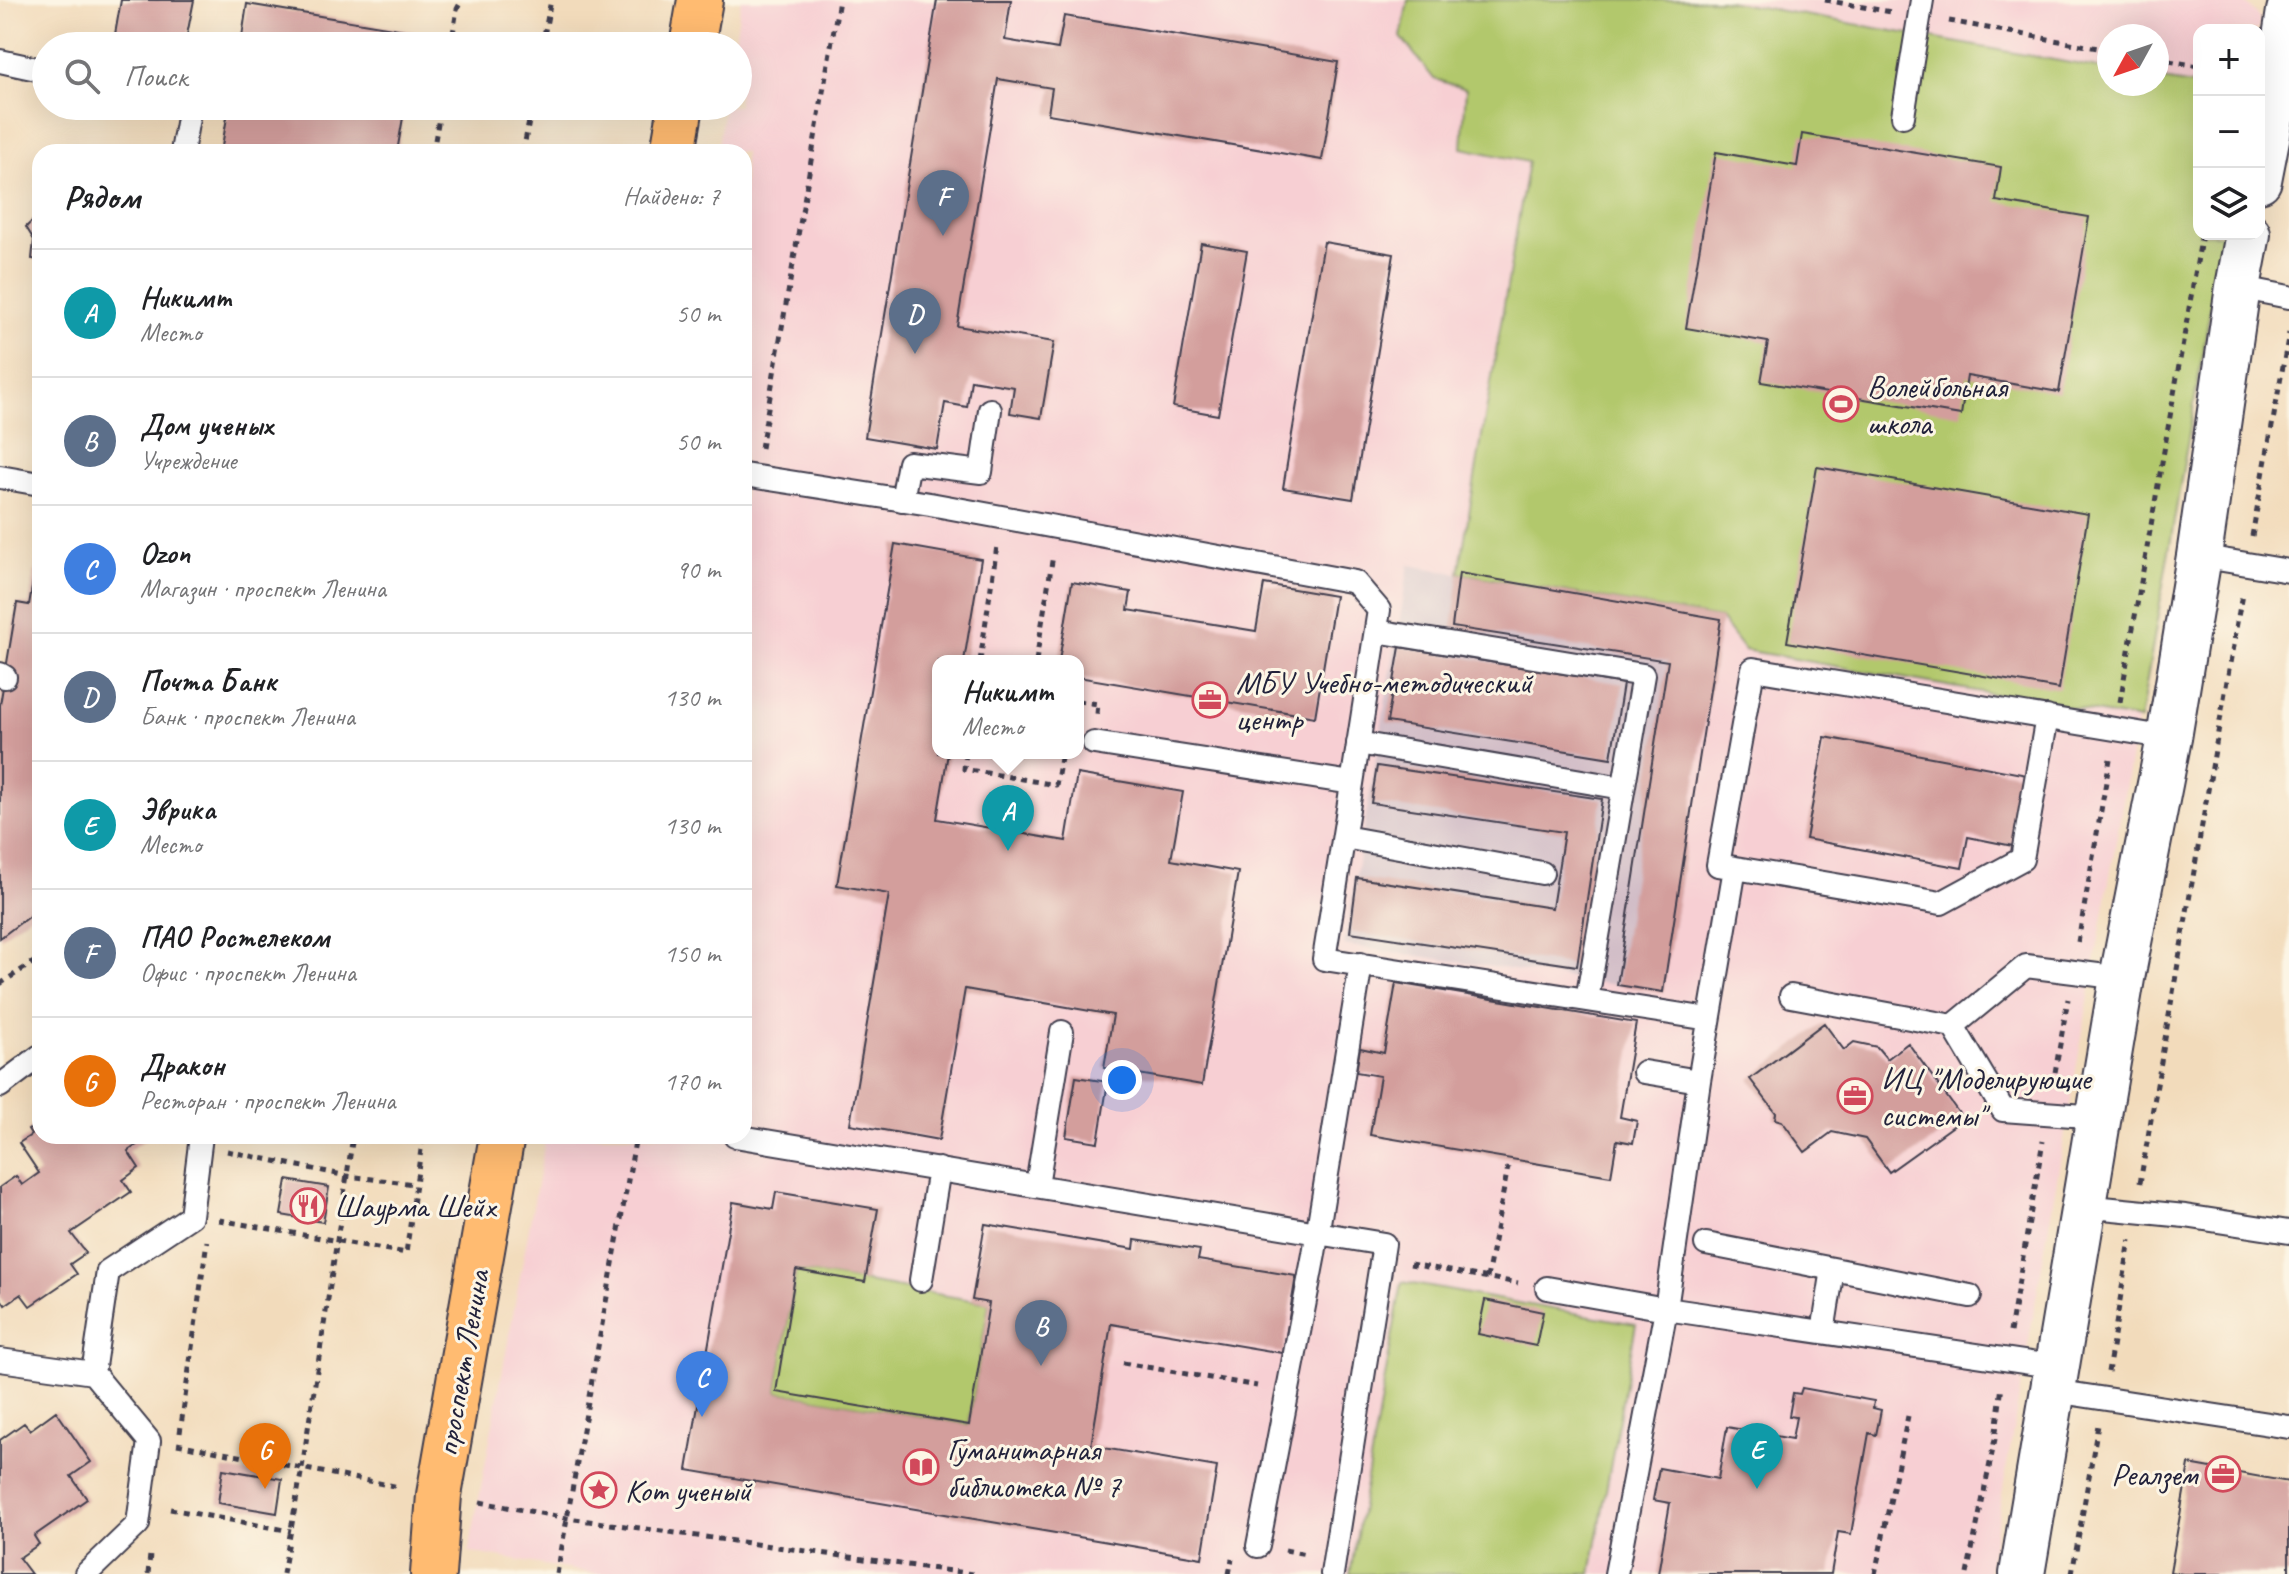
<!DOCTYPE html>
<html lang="ru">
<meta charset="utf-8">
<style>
:root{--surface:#fff;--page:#f2f2f2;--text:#202124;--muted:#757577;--line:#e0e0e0;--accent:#1a73e8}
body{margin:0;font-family:Caveat,sans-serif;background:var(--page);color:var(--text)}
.controls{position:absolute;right:24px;top:24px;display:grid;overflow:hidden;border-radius:16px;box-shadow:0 8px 32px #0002}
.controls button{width:72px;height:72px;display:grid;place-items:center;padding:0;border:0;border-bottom:2px solid var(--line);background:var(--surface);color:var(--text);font:40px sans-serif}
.compass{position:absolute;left:2097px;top:24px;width:72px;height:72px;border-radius:50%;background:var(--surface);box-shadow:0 8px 32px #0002;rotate:230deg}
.you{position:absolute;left:1122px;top:1080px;width:28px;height:28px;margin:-20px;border:6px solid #fff;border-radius:50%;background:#1a73e8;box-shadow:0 0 0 12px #1a73e833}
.badge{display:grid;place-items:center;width:52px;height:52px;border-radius:50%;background:var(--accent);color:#fff;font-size:26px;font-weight:700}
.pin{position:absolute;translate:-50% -66px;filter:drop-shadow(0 2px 4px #0008)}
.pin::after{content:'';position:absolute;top:42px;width:28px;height:24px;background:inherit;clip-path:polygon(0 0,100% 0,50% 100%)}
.popup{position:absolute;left:932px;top:655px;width:152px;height:104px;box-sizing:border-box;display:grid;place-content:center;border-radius:16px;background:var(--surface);filter:drop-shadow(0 2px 6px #0005);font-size:26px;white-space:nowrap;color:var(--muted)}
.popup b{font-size:30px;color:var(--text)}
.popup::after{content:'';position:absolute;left:50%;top:100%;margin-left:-16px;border:16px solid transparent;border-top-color:var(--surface)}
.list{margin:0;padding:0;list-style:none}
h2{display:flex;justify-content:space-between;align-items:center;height:104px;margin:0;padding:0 32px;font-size:34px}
h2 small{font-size:26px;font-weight:400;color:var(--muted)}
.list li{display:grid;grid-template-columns:52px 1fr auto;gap:24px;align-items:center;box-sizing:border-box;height:128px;padding:0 32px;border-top:2px solid var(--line)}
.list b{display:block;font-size:30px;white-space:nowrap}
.list p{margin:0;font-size:26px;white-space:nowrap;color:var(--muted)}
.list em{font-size:26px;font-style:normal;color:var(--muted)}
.icon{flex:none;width:44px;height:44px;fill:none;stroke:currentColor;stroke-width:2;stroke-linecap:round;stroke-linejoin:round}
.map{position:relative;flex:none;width:2289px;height:1574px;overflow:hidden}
.search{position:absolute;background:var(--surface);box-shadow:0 8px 32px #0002;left:32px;top:32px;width:720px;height:88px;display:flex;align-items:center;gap:20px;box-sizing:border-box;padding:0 28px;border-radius:44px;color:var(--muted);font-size:30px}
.panel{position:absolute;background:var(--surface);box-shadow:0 8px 32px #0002;left:32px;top:144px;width:720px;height:1000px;border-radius:24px}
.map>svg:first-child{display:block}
.built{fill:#f7cfd3;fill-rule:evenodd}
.industrial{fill:#d2bdc7}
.green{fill:#b2c86c;stroke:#6a7554;stroke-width:2}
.building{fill:#d39e9c}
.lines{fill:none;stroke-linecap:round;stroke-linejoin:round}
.service-casing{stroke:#413e4e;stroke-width:26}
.minor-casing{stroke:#413e4e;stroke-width:48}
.primary-casing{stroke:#413e4e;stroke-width:48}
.path{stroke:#413e4e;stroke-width:5;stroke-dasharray:6 6;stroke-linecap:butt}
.service{stroke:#fff;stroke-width:22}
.minor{stroke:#fff;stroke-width:44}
.primary{stroke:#ffbb71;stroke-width:44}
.labels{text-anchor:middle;stroke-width:6;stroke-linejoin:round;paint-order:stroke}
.poi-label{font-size:32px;fill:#22223b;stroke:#fcf5e5;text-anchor:start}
.street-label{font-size:32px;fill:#22223b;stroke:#fcf5e5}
</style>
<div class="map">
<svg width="2289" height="1574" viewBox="0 0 2289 1574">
<rect width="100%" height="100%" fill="#fcf5e5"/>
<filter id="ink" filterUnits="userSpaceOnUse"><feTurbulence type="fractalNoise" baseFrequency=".0125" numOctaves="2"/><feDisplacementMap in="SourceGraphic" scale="16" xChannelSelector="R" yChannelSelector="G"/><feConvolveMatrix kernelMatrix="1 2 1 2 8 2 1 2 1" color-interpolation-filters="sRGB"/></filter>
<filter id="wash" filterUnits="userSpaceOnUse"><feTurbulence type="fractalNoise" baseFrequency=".006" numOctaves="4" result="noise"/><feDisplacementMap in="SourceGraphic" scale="32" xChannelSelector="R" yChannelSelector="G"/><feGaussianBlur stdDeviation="1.8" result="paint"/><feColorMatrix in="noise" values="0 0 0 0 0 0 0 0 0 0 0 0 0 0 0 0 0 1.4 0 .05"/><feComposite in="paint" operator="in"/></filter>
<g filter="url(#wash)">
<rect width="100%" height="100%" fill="#f2dbbb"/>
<path class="built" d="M741 0H2243L2260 18 2258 30H2199V234H2222L1988 1574H596L469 1552 546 1136H744V152H717L724 106H738V46H734ZM2109 36H2157V84H2109ZM938 661H1078V753H938Z"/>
<path class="industrial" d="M1409 565 1721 619 1663 992 1344 945Z"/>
<path class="green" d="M1408 0H1722L2109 70V84H2157V79L2199 86V234H2223L2140 720 1744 650 1720 619 1459 573 1528 162 1462 148 1466 89 1434 79 1401 37Z
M796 1270 989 1303 969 1425 776 1392Z
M1402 1282 1636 1324 1591 1574H1350Z"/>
<g id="blocks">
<path class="building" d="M121 0H194L187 35 241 44 247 4 417 32 415 46H113Z
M937 0H1011L1005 40 1058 49 1064 16 1338 62 1322 160 1048 114 1052 88 998 79 957 326 1054 342 1041 418 1010 413 1014 387 971 380 967 407 945 403 937 449 865 437Z
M229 106H405L397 152H221Z
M1802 134 2001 167 1996 201 2089 217 2059 392 1967 376 1961 415 1761 382 1768 342 1686 328 1716 152 1797 166Z
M40 214V260L32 259 34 240 26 227Z
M1324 242 1394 254 1353 499 1283 488Z
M1201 243 1247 251 1218 415 1173 407Z
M1817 467 2088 514 2059 689 1787 642Z
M895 544 981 559 964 661H938V753H948L937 819 1066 841 1077 774 1183 792 1171 860 1238 872 1202 1085 1104 1068 1113 1015 965 989 939 1140 850 1124 889 894 837 885Z
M37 558H40V908L0 938V705L17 603 29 605Z
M1459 573 1721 619 1663 992 1617 985 1668 661 1452 627Z
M1072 582 1131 592 1128 610 1256 631 1264 584 1335 596 1315 717 1078 677V661H1059Z
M1400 647 1623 684 1611 758 1387 722Z
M1825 737 2027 775 2013 846 1968 837 1962 868 1806 839Z
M1377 766 1602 799 1577 966 1350 932 1357 878 1552 908 1564 832 1371 803Z
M1396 983 1636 1023 1620 1117 1637 1121 1633 1143 1617 1140 1611 1176 1370 1135 1380 1076 1356 1072 1360 1048 1384 1053Z
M1824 1023 1844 1050 1854 1042 1877 1047 1887 1059 1908 1043 1963 1119 1889 1172 1865 1139 1832 1132 1805 1152 1782 1121 1775 1119 1776 1113 1750 1079Z
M1076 1077 1108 1082 1098 1142 1066 1137Z
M40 1122V1136H146L147 1138 128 1151 139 1168 123 1180 131 1192 71 1233 86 1253 70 1264 77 1274 30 1306 21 1294 5 1305 0 1297V1187L16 1176 22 1185 39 1173 19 1143 31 1135 28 1130Z
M287 1180 329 1187 323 1222 281 1215Z
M776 1192 878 1209 865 1282 796 1270 776 1392 969 1425 989 1303 972 1300 985 1224 1134 1249 1135 1240 1200 1250 1198 1260 1296 1276 1283 1353 1111 1324 1091 1446 1217 1467 1202 1558 687 1470 733 1202 773 1209Z
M1485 1300 1543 1312 1536 1346 1478 1334Z
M1802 1388 1874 1401 1873 1408 1881 1410 1876 1435 1869 1433 1851 1534 1838 1532 1831 1574H1658L1670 1503 1653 1500 1659 1468 1718 1479 1727 1427 1792 1439 1796 1417 1789 1416 1793 1393 1800 1394Z
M56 1411 91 1462 71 1476 87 1499 34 1536 39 1544 19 1558 31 1574H0V1440L24 1423 30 1430Z
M2189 1464 2289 1482V1574H2183L2170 1572Z
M223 1469 282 1479 277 1513 218 1503Z"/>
</g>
</g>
<g filter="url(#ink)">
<use href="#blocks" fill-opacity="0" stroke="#413e4e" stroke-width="2"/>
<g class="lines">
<defs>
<path id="service" d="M0 61 46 71
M1903 116 1922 0
M182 152 190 106
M2238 287 2289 297
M744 475 930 504 1355 582 1379 610C1361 726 1343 843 1324 959L1587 1000 1643 675 1376 631
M0 477 40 484
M902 500 909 463 981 472 990 410
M2199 556 2289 571
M0 674 5 677
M2047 717 2022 859 1941 903 1718 865 1753 669 2169 738
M1094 743 1352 783
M1358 743 1623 788
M1344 837 1542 873
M1791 996 1953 1026 2026 966 2122 978
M1587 1000 1709 1019
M1953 1026 2003 1110 2100 1117
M1644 1072 1699 1081 1666 1309 2058 1367
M1699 1081 1735 868
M0 1086 40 1056
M735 1136 1384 1244 1332 1574
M1037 1185 1062 1032
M2083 1206 2185 1216 2289 1232
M1706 1244 1833 1269 1823 1332
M1833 1269 1970 1296
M921 1280 939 1169
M1547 1288 1666 1309 1616 1574
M0 1360 93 1373
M2054 1391 2289 1427
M1258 1546 1314 1254 1361 964
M86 1574 138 1524 149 1441 93 1373 108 1271 191 1216 201 1136"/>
<path id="minor" d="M2259 180 2278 83 2289 11
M2022 1574 2122 978 2169 738 2199 556 2238 287 2248 234"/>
<path id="primary" d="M692 46 700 0
M673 152 681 106
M433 1574 439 1495 502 1136"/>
</defs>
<use href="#service" class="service-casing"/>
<use href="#minor" class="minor-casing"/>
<use href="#primary" class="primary-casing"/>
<path class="path" d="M1825 0 1891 12
M1949 21 2109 50
M451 46 457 9 462 0
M542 46 551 0
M2157 59 2199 66
M433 152 441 106
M523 152 532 106
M761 448 839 0
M2252 536 2289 333
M744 539 750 505
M980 661 997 546
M1036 661 1053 555
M1078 701 1098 704 1097 714
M2120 702 2202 234
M966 753 964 769 1056 785 1062 753
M2078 942 2110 759
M0 984 40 958
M2053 1084 2068 999
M227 1151 347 1176 415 1184
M2140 1183 2242 594
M219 1220 406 1253 423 1136
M1410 1264 1518 1283
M1487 1278 1508 1167
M2010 1332 2043 1141
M1123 1363 1257 1386
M2108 1372 2130 1240
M180 1433 207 1241
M177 1444 399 1487
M480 1502 567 1518 973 1574
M170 1509 291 1531
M1285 1550 1306 1554
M148 1574 150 1555
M283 1574 302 1468 353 1136
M557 1574 636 1136
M1229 1574 1232 1559
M1875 1574 1908 1416
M1967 1574 1995 1439 2002 1386
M2072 1574 2098 1425"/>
<use href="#service" class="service"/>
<use href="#minor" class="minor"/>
<use href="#primary" class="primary"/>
</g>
</g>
<defs>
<symbol id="stadium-ring" viewBox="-11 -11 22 22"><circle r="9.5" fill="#fcf5e5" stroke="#d1495b" stroke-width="1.5"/><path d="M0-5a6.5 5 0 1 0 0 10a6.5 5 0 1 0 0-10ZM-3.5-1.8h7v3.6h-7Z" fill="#d1495b"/></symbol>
<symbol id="office-ring" viewBox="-11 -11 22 22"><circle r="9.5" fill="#fcf5e5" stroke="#d1495b" stroke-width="1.5"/><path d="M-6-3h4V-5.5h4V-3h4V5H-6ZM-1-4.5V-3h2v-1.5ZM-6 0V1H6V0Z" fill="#d1495b"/></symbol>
<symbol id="restaurant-ring" viewBox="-11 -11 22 22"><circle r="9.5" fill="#fcf5e5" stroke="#d1495b" stroke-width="1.5"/><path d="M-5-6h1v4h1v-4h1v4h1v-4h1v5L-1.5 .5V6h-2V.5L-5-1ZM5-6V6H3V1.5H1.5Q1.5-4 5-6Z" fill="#d1495b"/></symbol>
<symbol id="library-ring" viewBox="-11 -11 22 22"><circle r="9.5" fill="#fcf5e5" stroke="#d1495b" stroke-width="1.5"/><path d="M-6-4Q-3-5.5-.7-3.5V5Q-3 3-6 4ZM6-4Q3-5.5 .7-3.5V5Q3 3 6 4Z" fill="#d1495b"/></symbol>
<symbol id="sight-ring" viewBox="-11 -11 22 22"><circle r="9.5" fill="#fcf5e5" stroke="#d1495b" stroke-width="1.5"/><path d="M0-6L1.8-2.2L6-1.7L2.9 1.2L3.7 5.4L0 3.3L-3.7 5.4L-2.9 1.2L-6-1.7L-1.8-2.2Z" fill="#d1495b"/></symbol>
</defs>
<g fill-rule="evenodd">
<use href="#stadium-ring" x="1821" y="384" width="40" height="40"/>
<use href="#office-ring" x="1190" y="680" width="40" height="40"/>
<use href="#office-ring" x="1835" y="1076" width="40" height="40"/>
<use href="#restaurant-ring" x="288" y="1186" width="40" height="40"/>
<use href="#library-ring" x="901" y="1447" width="40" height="40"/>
<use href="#office-ring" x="2203" y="1454" width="40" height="40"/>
<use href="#sight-ring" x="579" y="1470" width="40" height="40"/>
</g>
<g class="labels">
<g class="poi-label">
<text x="1867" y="397">Волейбольная<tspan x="1867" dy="37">школа</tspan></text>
<text x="1236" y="693">МБУ Учебно-методический<tspan x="1236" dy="37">центр</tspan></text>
<text x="1881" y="1089">ИЦ "Моделирующие<tspan x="1881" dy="37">системы"</tspan></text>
<text x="334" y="1217">Шаурма Шейх</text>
<text x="947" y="1460">Гуманитарная<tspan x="947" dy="37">библиотека № 7</tspan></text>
<text x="2197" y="1485" text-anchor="end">Реалзем</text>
<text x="625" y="1501">Кот ученый</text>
</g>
<g class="street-label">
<text transform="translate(462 1363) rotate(-80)" y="11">проспект Ленина</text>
</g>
</g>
</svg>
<div class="controls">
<button>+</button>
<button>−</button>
<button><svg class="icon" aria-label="layers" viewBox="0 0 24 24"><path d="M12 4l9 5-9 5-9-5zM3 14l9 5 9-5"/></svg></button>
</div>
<svg class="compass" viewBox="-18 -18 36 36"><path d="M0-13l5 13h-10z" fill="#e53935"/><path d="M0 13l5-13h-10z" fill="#757577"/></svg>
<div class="you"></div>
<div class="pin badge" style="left:1008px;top:851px;background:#0f9aa8">A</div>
<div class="popup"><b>Никимт</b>Место</div>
<div class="pin badge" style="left:1041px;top:1366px;background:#5c6f8a">B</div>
<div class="pin badge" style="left:702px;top:1417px;background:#3f7fe0">C</div>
<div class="pin badge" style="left:915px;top:354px;background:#5c6f8a">D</div>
<div class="pin badge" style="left:1757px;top:1489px;background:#0f9aa8">E</div>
<div class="pin badge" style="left:943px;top:236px;background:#5c6f8a">F</div>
<div class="pin badge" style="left:265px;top:1489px;background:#e8710a">G</div>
<div class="search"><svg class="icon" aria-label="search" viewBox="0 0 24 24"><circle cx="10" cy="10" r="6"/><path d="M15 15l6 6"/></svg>Поиск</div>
<section class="panel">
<h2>Рядом<small>Найдено: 7</small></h2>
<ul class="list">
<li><span class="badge" style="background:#0f9aa8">A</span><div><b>Никимт</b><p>Место</p></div><em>50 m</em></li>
<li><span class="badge" style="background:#5c6f8a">B</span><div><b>Дом ученых</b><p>Учреждение</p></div><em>50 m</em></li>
<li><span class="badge" style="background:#3f7fe0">C</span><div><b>Ozon</b><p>Магазин · проспект Ленина</p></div><em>90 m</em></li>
<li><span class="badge" style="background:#5c6f8a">D</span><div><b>Почта Банк</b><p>Банк · проспект Ленина</p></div><em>130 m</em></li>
<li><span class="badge" style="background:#0f9aa8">E</span><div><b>Эврика</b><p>Место</p></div><em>130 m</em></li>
<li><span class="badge" style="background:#5c6f8a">F</span><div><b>ПАО Ростелеком</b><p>Офис · проспект Ленина</p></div><em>150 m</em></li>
<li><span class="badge" style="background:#e8710a">G</span><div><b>Дракон</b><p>Ресторан · проспект Ленина</p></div><em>170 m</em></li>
</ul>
</section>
</div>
